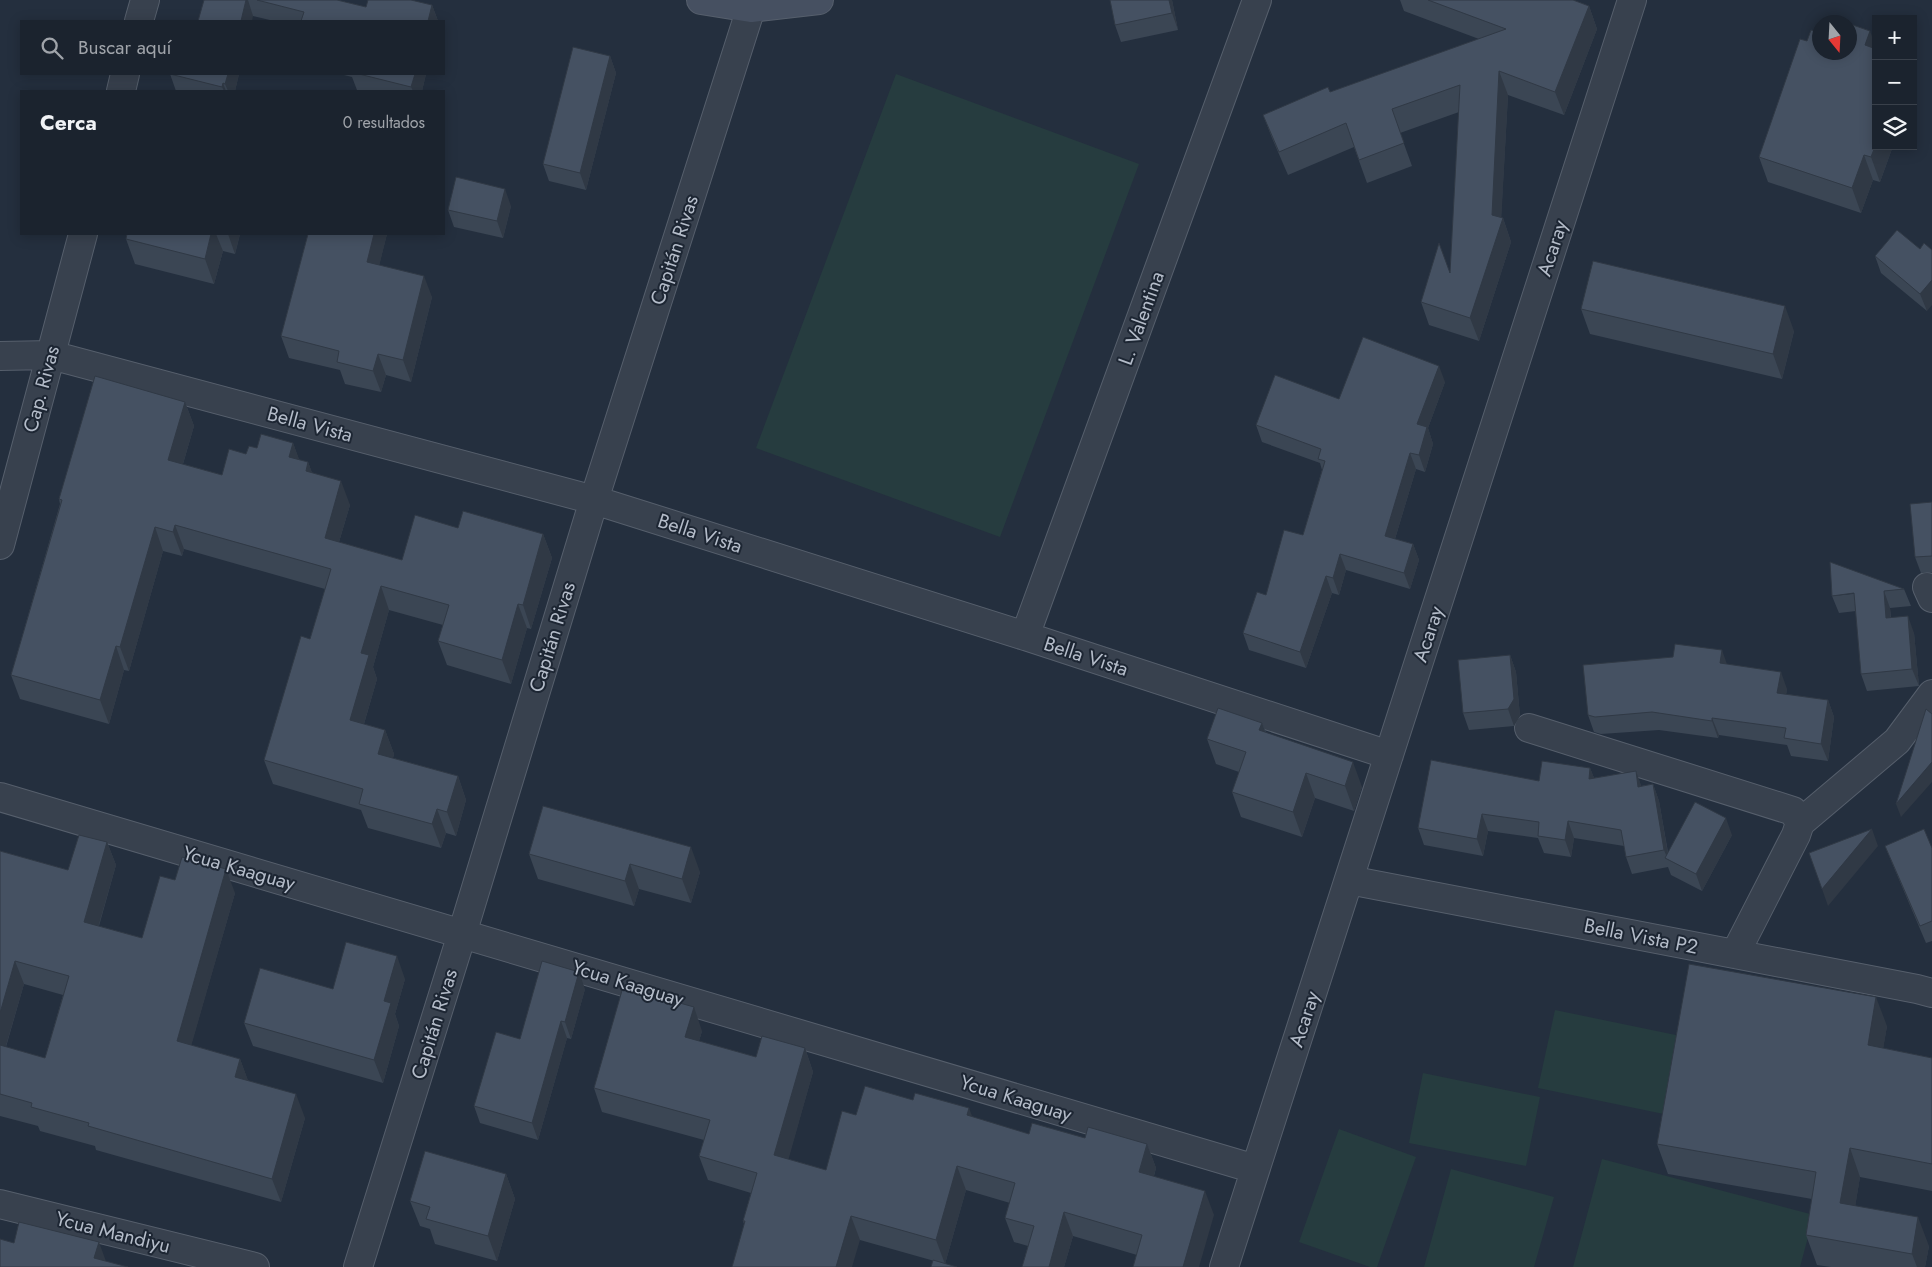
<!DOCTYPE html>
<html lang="es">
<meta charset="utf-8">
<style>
:root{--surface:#1b232e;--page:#282f3a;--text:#f1f3f6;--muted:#a0a4aa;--line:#39404a}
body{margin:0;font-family:Jost,sans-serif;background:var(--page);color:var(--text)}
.controls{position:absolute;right:15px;top:15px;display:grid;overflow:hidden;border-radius:0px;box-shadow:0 2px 12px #0003}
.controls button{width:45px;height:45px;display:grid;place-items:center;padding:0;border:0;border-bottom:1px solid var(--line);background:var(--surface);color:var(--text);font:25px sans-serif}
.compass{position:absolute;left:1812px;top:15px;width:45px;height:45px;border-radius:50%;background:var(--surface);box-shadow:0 2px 12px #0003;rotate:162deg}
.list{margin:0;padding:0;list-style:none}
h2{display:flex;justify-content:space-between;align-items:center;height:65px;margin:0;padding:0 20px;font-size:21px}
h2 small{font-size:16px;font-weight:400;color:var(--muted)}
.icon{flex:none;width:28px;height:28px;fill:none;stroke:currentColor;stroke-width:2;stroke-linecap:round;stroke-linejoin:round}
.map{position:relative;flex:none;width:1932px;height:1267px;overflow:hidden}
.search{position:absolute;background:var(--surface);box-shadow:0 2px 12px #0003;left:20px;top:20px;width:425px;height:55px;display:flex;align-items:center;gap:12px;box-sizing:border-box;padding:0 18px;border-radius:0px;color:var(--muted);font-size:19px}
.panel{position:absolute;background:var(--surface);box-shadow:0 2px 12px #0003;left:20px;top:90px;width:425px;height:145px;border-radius:0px}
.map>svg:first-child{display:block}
.green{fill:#263c3f}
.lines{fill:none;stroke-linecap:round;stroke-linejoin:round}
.street-casing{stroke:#565f6c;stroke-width:30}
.secondary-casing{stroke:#565f6c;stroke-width:30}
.street{stroke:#38414e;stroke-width:28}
.secondary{stroke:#465061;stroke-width:28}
.wall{fill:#3b4654;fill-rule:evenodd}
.shaded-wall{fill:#303945}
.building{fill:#455162;stroke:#303945}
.labels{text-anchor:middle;stroke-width:4;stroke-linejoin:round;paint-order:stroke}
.street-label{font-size:20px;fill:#b4bcc9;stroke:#1d2633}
</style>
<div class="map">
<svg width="1932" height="1267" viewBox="0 0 1932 1267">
<rect width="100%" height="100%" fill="#242f3e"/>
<path class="green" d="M896 74 1139 164 1000 537 756 448Z
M1555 1010 1700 1040 1683 1118 1538 1088Z
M1423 1073 1540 1097 1526 1166 1409 1143Z
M1339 1129 1416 1157 1377 1267H1370L1299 1242Z
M1602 1159 1814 1215 1800 1267H1573Z
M1451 1169 1554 1197 1534 1267H1424Z"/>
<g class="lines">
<defs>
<path id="street" d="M139 21 145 0
M121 91 125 74
M0 356 51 355 594 500 1025 636 1389 755
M0 545 83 234
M1927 587 1932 598
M1025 636 1257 0
M1529 728 1793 811 1800 823 1796 835 1735 954
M0 797 1255 1169
M1800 823 1897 741 1932 694
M1349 880 1917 989 1932 993
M0 1204 255 1267
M358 1267 462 934 594 500 751 8
M1224 1267 1632 0"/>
<path id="secondary" d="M701 0 751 8 819 0"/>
</defs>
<use href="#street" class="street-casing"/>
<use href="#secondary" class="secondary-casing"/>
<use href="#street" class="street"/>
<use href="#secondary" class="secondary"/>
</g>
<path class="wall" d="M204 0H337L366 7 432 5 438 21H274L253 16Z
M1172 0 1178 30 1121 42 1115 25Z
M1400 0H1573L1589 6 1597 29 1564 115 1508 95 1501 218H1503L1511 242 1479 341 1429 325 1421 302 1450 273 1459 112 1400 133 1412 166 1367 183 1354 147 1288 175 1272 138 1263 115 1330 92 1479 39 1404 11Z
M610 56 616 73 586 190 549 181 543 164Z
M170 74H239L235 91H176Z
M340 74H426L422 91H361L357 90 352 77Z
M1876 146H1893L1880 182 1873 180 1861 213 1768 182 1759 157Z
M511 206 503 238 454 227 448 210Z
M127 234H240L235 254 223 251 214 284 135 264 126 239Z
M308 234H387L379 265 432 297 411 382 386 375 381 392 345 384 340 370 289 358 281 336Z
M1920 249 1927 311 1881 273 1875 256Z
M1581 309 1794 331 1782 379 1590 334Z
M1445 382 1428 428 1433 444 1425 472 1416 469 1395 539 1413 544 1419 560 1410 589 1346 570 1339 595 1332 593 1306 668 1249 650 1243 633 1303 535 1322 470 1320 463 1262 442 1256 425 1339 399Z
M185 402 194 426 183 464 222 475 246 454 257 448 293 443 299 460 308 462 312 473 350 505 339 542 402 560 458 528 543 534 552 558 531 629 527 628 511 684 447 665 438 641 443 625 389 610 373 667 377 679 364 724 385 730 394 754 393 758 458 776 466 800 456 836 446 833 441 848 368 828 361 810 273 784 264 760 310 639 325 589 184 549 182 556 163 551 129 671 124 670 109 724 20 699 11 675 60 504 59 499Z
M1932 502V572L1921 573 1915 557Z
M1904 589 1911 606 1890 608 1891 617 1914 633 1919 686 1867 691 1861 674 1856 611 1839 613 1832 596Z
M1510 655 1516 672 1520 716 1514 726 1469 730 1463 713Z
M1727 664 1787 689 1786 694 1828 700 1834 717 1828 761 1791 756 1787 745 1719 735 1718 738 1659 730 1601 734 1594 732 1588 715Z
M1262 723 1266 732 1362 787 1354 811 1315 798 1302 837 1241 817 1232 792 1239 772 1216 764 1207 739Z
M1590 768 1594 778 1636 771 1641 786 1653 784 1659 801 1668 852 1732 835 1702 891 1671 875 1668 867 1632 874 1626 857 1624 846 1574 838 1571 857 1544 853 1538 838 1488 831 1483 856 1424 845 1418 828 1539 781Z
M543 806 700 872 691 903 639 889 634 906 538 879 529 854Z
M107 842 116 865 99 926 142 938 175 880 235 893 191 1045 240 1059 248 1081 305 1118 281 1202 96 1150 95 1146 40 1131 38 1126 0 1116V851L68 870ZM24 984 63 995 45 1058 6 1047Z
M1885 846 1932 848V941L1926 943 1892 863Z
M405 979 395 1014 399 1026 383 1083 253 1046 244 1023 333 989Z
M585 989 571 1039 567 1038 538 1140 480 1123 474 1106 520 1039Z
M1887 1026 1883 1048 1932 1058V1191L1860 1177 1855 1206 1929 1246 1925 1267H1831L1817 1265 1806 1235 1812 1199 1668 1174 1657 1144Z
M702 1031 699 1041 756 1057 805 1048 813 1072 788 1159 826 1170 856 1115 913 1100 1029 1134 1085 1138 1147 1144 1156 1168 1154 1176 1214 1215 1137 1255 1073 1236 1064 1267H1022L1028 1246 1014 1242 1005 1218 1010 1203 966 1190 945 1264 860 1240 744 1224 743 1221 751 1193 708 1180 699 1156 704 1140 602 1112 594 1088Z
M506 1174 515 1199 497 1261 435 1244 430 1229 420 1226 410 1201Z"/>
<path class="shaded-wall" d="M246 0H248L253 16 252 21H241Z
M1169 0H1172L1178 30 1172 13Z
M432 5 438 21H428Z
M1589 6 1597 29 1564 115 1555 92Z
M1870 31 1876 47V65L1865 45Z
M610 56 616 73 586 190 580 173Z
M1499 71 1508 95 1501 224 1503 218 1511 242 1479 341 1470 318 1492 215Z
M228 74H239L235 91H228L225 84Z
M415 74H426L422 91H413L411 87Z
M223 83 226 91H224L222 87Z
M1876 144V146H1893L1880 182 1871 157Z
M1864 155 1873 180 1861 213 1852 188Z
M505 189 511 206 503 238 497 221Z
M211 234H216L223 251 214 284 205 259Z
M228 234H240L235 254Z
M374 234H387L375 283 367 262Z
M424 276 432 297 411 382 403 360Z
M1932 280V305L1927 311 1920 294Z
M1785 306 1794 331 1782 379 1773 354Z
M378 354 386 375 381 392 373 371Z
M1439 366 1445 382 1428 428 1433 444 1425 472 1419 455 1417 424Z
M185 402 194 426 177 484 168 460Z
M293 443 302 467 289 457Z
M1410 453 1416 469 1391 552 1385 536Z
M308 462 317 486 306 471Z
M341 481 350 505 333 562 325 538Z
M175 525 184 549 182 556 173 532Z
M155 527 163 551 129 671 120 647Z
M543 534 552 558 531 629 523 605Z
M1413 544 1419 560 1410 589 1404 573Z
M1340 554 1346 570 1339 595 1333 578Z
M1326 576 1332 593 1306 668 1300 652Z
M381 586 389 610 373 667 377 679 358 744 350 720 361 653Z
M1884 591 1890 608 1892 635 1886 618Z
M518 604 527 628 511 684 502 660Z
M1908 616 1914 633 1919 686 1912 669Z
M116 646 124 670 109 724 100 700Z
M1722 650 1728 667 1720 663Z
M1510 655 1516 672 1520 716 1514 726 1508 709Z
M1781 672 1787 689 1784 710 1777 693Z
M1828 700 1834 717 1828 761 1821 744Z
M1712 718 1719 735 1718 738 1712 721Z
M1262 723 1271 748 1259 730Z
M385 730 394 754 387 778 378 754Z
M1353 762 1362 787 1354 811 1345 786Z
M1932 762V782L1901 817 1896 804Z
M1590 768 1597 785 1589 779Z
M1636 771 1642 788 1638 787Z
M1306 773 1315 798 1302 837 1293 812Z
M458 776 466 800 456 836 447 812Z
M1653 784 1659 801 1669 860H1668L1664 850Z
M437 809 446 833 441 848 432 824Z
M1482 814 1488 831 1483 856 1477 839Z
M1726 818 1732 835 1702 891 1696 874Z
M1568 821 1574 838 1571 857 1565 840Z
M1872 829 1878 846 1828 906 1822 889Z
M107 842 116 865 93 945 84 922Z
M691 847 700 872 691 903 682 879Z
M630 864 639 889 634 906 625 881Z
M226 869 235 893 186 1064 177 1041Z
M397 956 405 979 395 1014 399 1026 383 1083 374 1060 384 1001Z
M15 961 24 984 0 1066V1013Z
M579 972 585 989 571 1039 565 1022Z
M1876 997 1887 1026 1879 1074 1868 1045Z
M694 1007 702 1031 693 1061 685 1037Z
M561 1021 567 1038 538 1140 532 1123Z
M805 1048 813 1072 783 1179 774 1155Z
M240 1059 249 1083 235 1077Z
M296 1094 305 1118 281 1202 272 1179Z
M969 1108 978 1132 967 1115Z
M1147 1144 1156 1168 1148 1196 1139 1172Z
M1850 1148 1860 1177 1851 1233 1840 1203Z
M957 1166 966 1190 945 1264 936 1240Z
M506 1174 515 1199 497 1261 488 1236Z
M1205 1191 1214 1215 1199 1267H1183Z
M1064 1212 1073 1236 1064 1267H1049Z
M851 1216 860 1240 852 1267H836Z
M1918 1217 1929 1246 1925 1267H1917L1912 1254Z
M99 1242 108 1267 94 1258Z"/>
<path class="building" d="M204 0H246L241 21H198Z
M257 0H337L366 7 368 0H411L432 5 428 21H301L304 12Z
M1110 0H1169L1172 13 1115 25Z
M1428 0H1573L1589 6 1555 92 1499 71 1492 215 1503 218 1470 318 1421 302 1439 243 1450 273 1460 85 1392 109 1404 143 1359 160 1346 123 1279 152 1263 115 1328 87 1330 92 1506 29Z
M1831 18 1846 22H1830Z
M1850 24 1870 31 1865 45 1876 49V144L1871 157 1864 155 1852 188 1759 157 1800 39 1807 41 1811 30 1820 33V52H1850Z
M573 47 610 56 580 173 543 164Z
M170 74H228L225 84 223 83 222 87Z
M359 74H415L411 87Z
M456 177 505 189 497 221 448 210Z
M1897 230 1920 249 1924 243 1932 250V280L1920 294 1875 256Z
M127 234H211L205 259 126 239Z
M308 234H374L367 262 424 276 403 360 378 354 373 371 337 362 339 351 281 336Z
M1593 261 1785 306 1773 354 1581 309Z
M1363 337 1439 366 1417 424 1427 427 1419 455 1410 453 1385 536 1413 544 1404 573 1340 554 1333 578 1326 576 1300 652 1243 633 1257 592 1266 595 1284 530 1303 535 1325 461 1318 459 1321 449 1256 425 1275 375 1339 399Z
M95 376 185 402 168 460 222 475 229 449 246 454 249 446 257 448 261 434 293 443 289 457 308 462 306 471 341 481 325 538 402 560 415 515 458 528 463 511 543 534 523 605 518 604 502 660 438 641 449 605 381 586 361 653 369 655 350 720 385 730 378 754 458 776 447 812 437 809 432 824 359 804 363 789 264 760 301 636 310 639 331 569 175 525 173 532 155 527 120 647 116 646 100 700 11 675 62 500 59 499Z
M1932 502V556L1915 557 1910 504Z
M1830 562 1904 589 1884 591 1886 618 1908 616 1912 669 1861 674 1854 593 1832 596Z
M1675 644 1722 650 1720 663 1781 672 1777 693 1828 700 1821 744 1784 738 1786 728 1712 718V721L1652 712 1595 717 1588 715 1583 665 1673 657Z
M1510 655 1514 699 1508 709 1463 713 1458 660Z
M1218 708 1262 723 1259 730 1353 762 1345 786 1306 773 1293 812 1232 792 1246 752 1207 739Z
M1926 709 1932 714V762L1896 804Z
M1431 760 1539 781 1542 761 1590 768 1589 779 1636 771 1638 787 1653 784 1664 850 1626 857 1621 830 1568 821 1565 840 1538 836 1539 822 1482 814 1477 839 1418 828Z
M1695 802 1726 818 1696 874 1665 858Z
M543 806 691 847 682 879 630 864 625 881 529 854Z
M1872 829 1822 889 1809 853Z
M1924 829 1932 848V921L1920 926 1885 846Z
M79 835 107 842 84 922 142 938 160 876 175 880 182 857 226 869 177 1041 240 1059 235 1077 296 1094 272 1179 88 1126 89 1123 31 1107 32 1103 0 1094V1045L45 1058 69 976 15 961 0 1013V851L68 870Z
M346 942 397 956 384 1001 391 1003 374 1060 244 1023 260 968 333 989Z
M542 961 579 972 565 1022 561 1021 532 1123 474 1106 496 1032 520 1039Z
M1689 964 1876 997 1868 1045 1932 1058V1164L1850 1148 1840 1203 1918 1217 1912 1254 1806 1235 1816 1172 1657 1144Z
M623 987 694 1007 685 1037 756 1057 762 1036 805 1048 774 1155 826 1170 842 1111 856 1115 865 1086 913 1100 915 1093 969 1108 967 1115 1029 1134 1032 1123 1085 1138 1088 1127 1147 1144 1139 1172 1205 1191 1183 1267H1133L1142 1235 1064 1212 1049 1267H1022L1034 1226 1005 1218 1015 1183 957 1166 936 1240 851 1216 836 1267H732L745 1221H743L757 1173 699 1156 710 1120 594 1088Z
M425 1151 506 1174 488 1236 426 1219 430 1207 410 1201Z
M19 1222 99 1242 94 1258 128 1267H0V1239L14 1243Z
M933 1260 957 1267H931Z"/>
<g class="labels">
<g class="street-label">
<text transform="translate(1552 248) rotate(-72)" y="7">Acaray</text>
<text transform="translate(674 250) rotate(-72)" y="7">Capitán Rivas</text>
<text transform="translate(1141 318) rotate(-70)" y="7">L. Valentina</text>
<text transform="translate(41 389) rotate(-75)" y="7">Cap. Rivas</text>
<text transform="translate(310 424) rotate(15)" y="7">Bella Vista</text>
<text transform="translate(700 533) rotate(18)" y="7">Bella Vista</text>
<text transform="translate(1428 634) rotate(-72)" y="7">Acaray</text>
<text transform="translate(552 637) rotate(-73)" y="7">Capitán Rivas</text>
<text transform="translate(1086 656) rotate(18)" y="7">Bella Vista</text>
<text transform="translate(239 868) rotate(16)" y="7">Ycua Kaaguay</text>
<text transform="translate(1641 936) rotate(11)" y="7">Bella Vista P2</text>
<text transform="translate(628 983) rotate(17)" y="7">Ycua Kaaguay</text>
<text transform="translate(1304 1019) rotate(-72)" y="7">Acaray</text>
<text transform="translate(434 1024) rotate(-73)" y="7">Capitán Rivas</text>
<text transform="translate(1016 1098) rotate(17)" y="7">Ycua Kaaguay</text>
<text transform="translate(113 1232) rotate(14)" y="7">Ycua Mandiyu</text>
</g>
</g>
</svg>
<div class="controls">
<button>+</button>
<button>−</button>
<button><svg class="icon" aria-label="layers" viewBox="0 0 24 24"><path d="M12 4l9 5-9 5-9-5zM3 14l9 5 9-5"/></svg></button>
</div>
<svg class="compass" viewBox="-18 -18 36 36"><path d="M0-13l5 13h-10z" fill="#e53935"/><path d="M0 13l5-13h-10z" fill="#a0a4aa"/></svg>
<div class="search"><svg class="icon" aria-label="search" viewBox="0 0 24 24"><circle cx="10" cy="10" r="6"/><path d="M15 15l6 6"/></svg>Buscar aquí</div>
<section class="panel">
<h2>Cerca<small>0 resultados</small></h2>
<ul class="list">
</ul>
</section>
</div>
